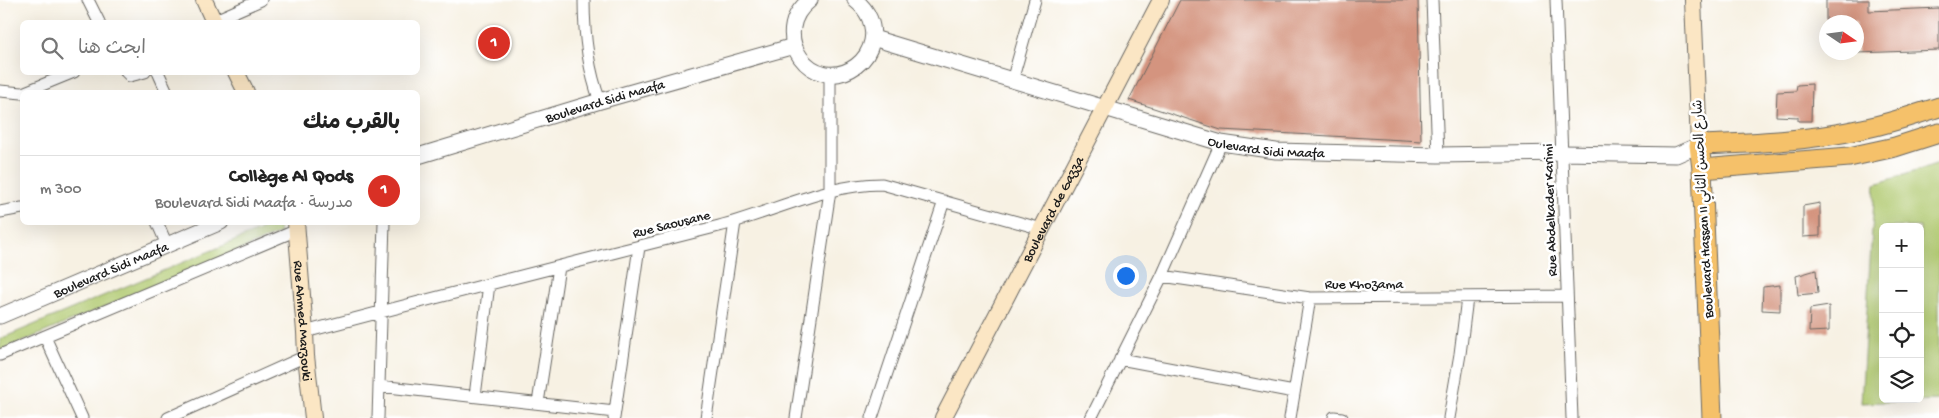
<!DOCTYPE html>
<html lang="ar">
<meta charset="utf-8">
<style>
:root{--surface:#fff;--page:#f2f2f2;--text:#222;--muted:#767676;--line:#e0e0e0;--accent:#d93025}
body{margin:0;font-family:"Gochi Hand","Playpen Sans Arabic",sans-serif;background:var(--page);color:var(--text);direction:rtl}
.controls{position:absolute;right:15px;bottom:15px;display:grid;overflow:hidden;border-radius:8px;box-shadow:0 5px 20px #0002}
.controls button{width:45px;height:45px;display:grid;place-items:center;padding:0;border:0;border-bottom:1px solid var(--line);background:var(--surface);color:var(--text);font:25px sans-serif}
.compass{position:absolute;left:1819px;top:15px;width:45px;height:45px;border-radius:50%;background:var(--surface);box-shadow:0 5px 20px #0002;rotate:103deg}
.you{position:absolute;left:1125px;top:275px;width:18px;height:18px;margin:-12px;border:4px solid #fff;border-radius:50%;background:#1a73e8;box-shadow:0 0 0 8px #1a73e833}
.badge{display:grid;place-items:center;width:32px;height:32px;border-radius:50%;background:var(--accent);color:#fff;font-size:16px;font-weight:700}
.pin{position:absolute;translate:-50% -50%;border:2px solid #fff;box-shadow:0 1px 5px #0006}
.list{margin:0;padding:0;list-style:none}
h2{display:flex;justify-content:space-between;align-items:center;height:65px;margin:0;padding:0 20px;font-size:21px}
h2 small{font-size:16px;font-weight:400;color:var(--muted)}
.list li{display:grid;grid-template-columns:32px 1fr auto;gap:15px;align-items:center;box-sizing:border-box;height:70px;padding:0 20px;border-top:1px solid var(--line)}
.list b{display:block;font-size:19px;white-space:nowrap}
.list p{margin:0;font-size:16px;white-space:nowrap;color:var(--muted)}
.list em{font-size:16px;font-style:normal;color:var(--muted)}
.icon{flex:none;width:28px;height:28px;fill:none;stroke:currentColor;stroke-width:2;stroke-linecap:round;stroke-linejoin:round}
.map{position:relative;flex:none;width:1939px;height:418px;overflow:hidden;direction:ltr}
.search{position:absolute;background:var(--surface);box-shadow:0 5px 20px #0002;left:20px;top:20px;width:400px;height:55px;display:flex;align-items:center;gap:12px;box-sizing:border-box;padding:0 18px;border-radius:8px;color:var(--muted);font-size:19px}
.panel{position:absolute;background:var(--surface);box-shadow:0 5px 20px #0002;left:20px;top:90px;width:400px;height:135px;border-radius:8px;direction:rtl}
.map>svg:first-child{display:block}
.green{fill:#b0c96f;stroke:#667246;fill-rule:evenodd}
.building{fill:#d4947f}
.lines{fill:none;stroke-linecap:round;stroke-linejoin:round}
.minor-casing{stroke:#696762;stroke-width:13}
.tertiary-casing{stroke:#696762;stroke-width:17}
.secondary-casing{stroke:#696762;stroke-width:18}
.primary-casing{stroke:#696762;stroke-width:21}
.minor{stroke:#fff;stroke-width:11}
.tertiary{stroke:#fff;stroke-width:15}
.secondary{stroke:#fbe6c4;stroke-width:16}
.primary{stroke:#f5c16b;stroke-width:19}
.labels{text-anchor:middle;stroke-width:5;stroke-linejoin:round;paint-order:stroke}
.street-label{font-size:14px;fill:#1c1c1c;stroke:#fff}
</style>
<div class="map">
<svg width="1939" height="418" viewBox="0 0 1939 418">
<rect width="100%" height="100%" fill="#fff"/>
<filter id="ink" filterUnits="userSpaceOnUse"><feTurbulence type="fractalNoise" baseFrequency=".02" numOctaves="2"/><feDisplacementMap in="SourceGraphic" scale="10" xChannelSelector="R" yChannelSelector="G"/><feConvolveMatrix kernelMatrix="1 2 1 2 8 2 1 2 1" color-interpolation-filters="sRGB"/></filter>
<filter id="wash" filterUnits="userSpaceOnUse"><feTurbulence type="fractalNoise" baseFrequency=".0096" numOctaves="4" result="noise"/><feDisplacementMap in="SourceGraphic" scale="20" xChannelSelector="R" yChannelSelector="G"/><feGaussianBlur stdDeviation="1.12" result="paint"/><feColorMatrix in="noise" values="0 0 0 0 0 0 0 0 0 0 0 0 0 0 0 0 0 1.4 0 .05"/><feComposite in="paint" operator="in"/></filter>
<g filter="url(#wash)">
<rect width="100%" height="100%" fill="#f7f1e3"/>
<path class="green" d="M1939 164V400L1861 403 1875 184ZM1883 227H1920V399H1883Z
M277 223 280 233 0 351V339Z"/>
<g id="blocks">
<path class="building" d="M1180 0H1418L1421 141 1221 130 1129 100Z
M1826 0H1869V11L1939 8V50L1857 53 1856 22H1826Z
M1812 84 1811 121H1798V117L1776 116 1777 92 1796 91 1797 85Z
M1820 203V236L1803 237V206Z
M1816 270 1818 293 1798 295 1796 276Z
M1780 285V311L1762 310 1763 287Z
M1829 306V331L1809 332 1810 309Z"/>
</g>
</g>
<g filter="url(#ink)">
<use href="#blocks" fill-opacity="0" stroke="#696762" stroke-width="1"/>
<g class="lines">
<defs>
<path id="minor" d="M88 0 99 22
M584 0C584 34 588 69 600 101
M1432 0 1438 155
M1556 0 1572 418
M213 21 261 0
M126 72 130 76 145 72
M158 72 167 92
M1012 81 1035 0
M0 91 22 93
M25 92 74 72
M0 212 22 208
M157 222 167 245
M1162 276 1310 298 1567 296
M305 332C443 295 581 261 719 226 773 212 826 184 882 184L1042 229
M45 337 82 418
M0 355 297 230
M1120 359 1294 392
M379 386 615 412
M475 396 489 284
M538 403 559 267
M1334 417 1342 418
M168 418 306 356
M378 418 384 222
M614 418 639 247
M706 418 735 222
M796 418 830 191V74
M872 418 944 201
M1091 418 1162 276 1221 143
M1290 418 1310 298
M1449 418 1460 354 1467 298"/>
<g id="tertiary">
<path d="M810 0C766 34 813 97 856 66 864 60 870 51 872 41 875 25 868 10 855 0"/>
<path id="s1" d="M873 38 1221 143 1276 151 1438 155 1562 153 1676 155 1699 145"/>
<path id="s2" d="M418 156 600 101 794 46"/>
<path id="s3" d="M0 316 221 222"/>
</g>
<g id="secondary">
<path d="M204 0 214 22"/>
<path d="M1693 0 1699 145"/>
<path d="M236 72 246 92"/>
<path id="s4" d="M296 222 305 332 306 356 313 418"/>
<path id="s5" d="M943 418 1161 0"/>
</g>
<path id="primary" d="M1702 169 1849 157 1895 147 1939 133
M1712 418 1702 169 1699 145C1753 143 1809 141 1862 129 1888 124 1914 115 1939 107"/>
</defs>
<use href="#minor" class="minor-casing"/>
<use href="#tertiary" class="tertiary-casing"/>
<use href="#secondary" class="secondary-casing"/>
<use href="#primary" class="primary-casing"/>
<use href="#minor" class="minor"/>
<use href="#tertiary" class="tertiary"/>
<use href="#secondary" class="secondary"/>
<use href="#primary" class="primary"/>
</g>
</g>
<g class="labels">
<g class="street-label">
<text dy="5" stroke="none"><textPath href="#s2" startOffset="195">Boulevard Sidi Maafa</textPath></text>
<text dy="5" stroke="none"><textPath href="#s1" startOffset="409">Oulevard Sidi Maafa</textPath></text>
<text dy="5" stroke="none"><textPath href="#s5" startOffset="236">Boulevard de Gazza</textPath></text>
<text transform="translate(1702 209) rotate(-93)" y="5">Boulevard Hassan II شارع الحسن الثاني</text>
<text transform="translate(1549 210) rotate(-92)" y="5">Rue Abdelkader Karimi</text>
<text transform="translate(671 223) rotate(-14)" y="5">Rue Saousane</text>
<text dy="5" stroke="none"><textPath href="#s3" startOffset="120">Boulevard Sidi Maafa</textPath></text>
<text x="1364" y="288">Rue Khozama</text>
<text dy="5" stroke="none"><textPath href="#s4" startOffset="99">Rue Ahmed Marzouki</textPath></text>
</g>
</g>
</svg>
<div class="controls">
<button>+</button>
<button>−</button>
<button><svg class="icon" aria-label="locate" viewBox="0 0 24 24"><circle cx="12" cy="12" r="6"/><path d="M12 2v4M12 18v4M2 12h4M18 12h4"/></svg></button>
<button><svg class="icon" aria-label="layers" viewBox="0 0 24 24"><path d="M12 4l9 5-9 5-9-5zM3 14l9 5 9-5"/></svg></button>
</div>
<svg class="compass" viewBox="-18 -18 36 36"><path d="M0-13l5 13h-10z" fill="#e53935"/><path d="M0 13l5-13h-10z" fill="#767676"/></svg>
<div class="you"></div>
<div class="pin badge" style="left:494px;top:43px">1</div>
<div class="search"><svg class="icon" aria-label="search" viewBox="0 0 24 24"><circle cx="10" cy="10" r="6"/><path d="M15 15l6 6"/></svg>ابحث هنا</div>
<section class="panel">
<h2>بالقرب منك<small></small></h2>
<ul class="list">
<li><span class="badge">1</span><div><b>Collège Al Qods</b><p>مدرسة · Boulevard Sidi Maafa</p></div><em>300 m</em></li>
</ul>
</section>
</div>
